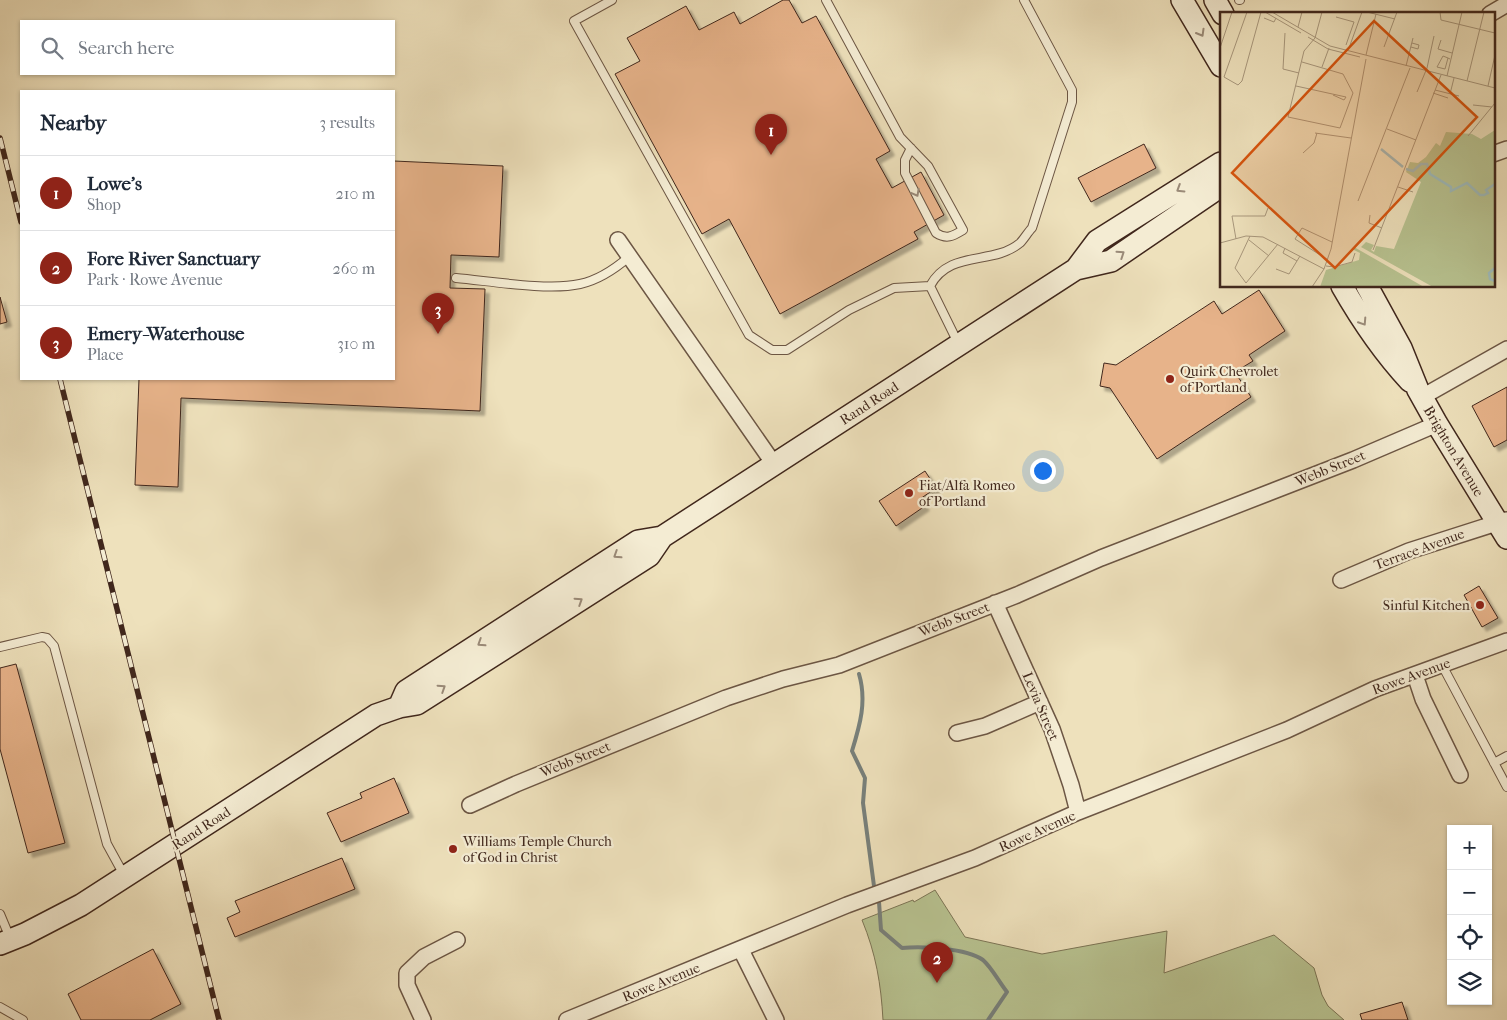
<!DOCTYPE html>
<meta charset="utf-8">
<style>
:root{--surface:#fff;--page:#f2f2f3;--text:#1f2937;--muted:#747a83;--line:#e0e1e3;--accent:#8f2418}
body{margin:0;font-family:"IM FELL French Canon",serif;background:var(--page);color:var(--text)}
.controls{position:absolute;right:15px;bottom:15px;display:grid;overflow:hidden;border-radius:0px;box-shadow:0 1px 4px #0004}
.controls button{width:45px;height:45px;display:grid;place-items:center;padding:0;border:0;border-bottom:1px solid var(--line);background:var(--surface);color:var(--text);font:25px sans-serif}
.you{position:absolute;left:1042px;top:470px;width:18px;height:18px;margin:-12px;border:4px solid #fff;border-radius:50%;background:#1a73e8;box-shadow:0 0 0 8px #1a73e833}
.badge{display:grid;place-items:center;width:32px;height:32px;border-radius:50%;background:var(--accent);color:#fff;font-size:16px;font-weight:700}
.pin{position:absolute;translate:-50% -41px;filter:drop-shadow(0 1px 2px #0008)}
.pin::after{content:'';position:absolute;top:26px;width:18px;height:15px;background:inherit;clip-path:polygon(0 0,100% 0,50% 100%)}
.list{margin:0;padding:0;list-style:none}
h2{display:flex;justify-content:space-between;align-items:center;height:65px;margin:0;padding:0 20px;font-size:21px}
h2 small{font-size:16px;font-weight:400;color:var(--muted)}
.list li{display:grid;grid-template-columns:32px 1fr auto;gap:15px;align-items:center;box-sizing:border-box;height:75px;padding:0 20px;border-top:1px solid var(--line)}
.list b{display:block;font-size:19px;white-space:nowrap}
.list p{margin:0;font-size:16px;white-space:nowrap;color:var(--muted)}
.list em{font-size:16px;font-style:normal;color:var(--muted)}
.icon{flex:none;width:28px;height:28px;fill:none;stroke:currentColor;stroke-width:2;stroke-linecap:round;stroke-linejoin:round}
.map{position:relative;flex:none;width:1507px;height:1020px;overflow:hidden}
.search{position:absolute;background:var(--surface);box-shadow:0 1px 4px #0004;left:20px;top:20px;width:375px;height:55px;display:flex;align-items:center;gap:12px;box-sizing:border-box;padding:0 18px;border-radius:0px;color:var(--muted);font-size:19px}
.panel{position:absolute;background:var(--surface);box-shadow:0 1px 4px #0004;left:20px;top:90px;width:375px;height:290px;border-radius:0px}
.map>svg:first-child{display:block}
.green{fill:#b8c391;stroke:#7c7556}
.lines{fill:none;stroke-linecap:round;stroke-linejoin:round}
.stream{stroke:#78807b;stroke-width:4}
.building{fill:#e7b38a;stroke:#40271c;filter:url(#shadow)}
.lane-casing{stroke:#6c5644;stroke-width:10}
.street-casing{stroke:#6c5644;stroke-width:18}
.secondary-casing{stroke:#40271c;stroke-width:24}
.lane{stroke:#f4ecd3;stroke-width:8}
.street{stroke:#f4ecd3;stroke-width:15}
.secondary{stroke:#f4ecd3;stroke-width:21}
.rail-casing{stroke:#40271c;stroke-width:5.5}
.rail{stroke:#f4ecd3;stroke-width:4;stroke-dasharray:11;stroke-linecap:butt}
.oneway{stroke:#9a8a78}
.poi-dot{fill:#8f2418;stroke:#f4ecd3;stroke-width:2}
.labels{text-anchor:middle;stroke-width:4.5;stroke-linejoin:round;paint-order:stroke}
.poi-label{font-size:14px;fill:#40271c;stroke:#f4ecd3;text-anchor:start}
.street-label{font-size:14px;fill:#40271c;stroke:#f4ecd3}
.inset-river{fill:none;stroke:#9ebbbb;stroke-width:2.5}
.inset-road{fill:none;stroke:#a8977c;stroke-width:1}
.view{fill:#d7540e;fill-opacity:0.15;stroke:#d7540e;stroke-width:2.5}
.inset-edge{fill:none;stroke:#40271c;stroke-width:2.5}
</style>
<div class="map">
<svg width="1507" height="1020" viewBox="0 0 1507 1020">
<defs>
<filter id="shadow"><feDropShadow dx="4.5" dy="4.5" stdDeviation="1" flood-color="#0004"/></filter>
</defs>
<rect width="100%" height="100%" fill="#eee1bc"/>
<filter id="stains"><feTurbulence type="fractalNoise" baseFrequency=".004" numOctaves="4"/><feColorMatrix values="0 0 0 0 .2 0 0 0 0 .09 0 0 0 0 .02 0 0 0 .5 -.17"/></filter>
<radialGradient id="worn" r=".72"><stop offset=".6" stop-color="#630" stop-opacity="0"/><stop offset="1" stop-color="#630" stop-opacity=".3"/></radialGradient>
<path class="green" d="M935 890 965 937 1042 954 1167 931 1164 973 1274 935 1314 968 1322 995 1328 1006 1344 1020H883C881 984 876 954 862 920L913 900 914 902Z"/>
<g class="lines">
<path class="stream" d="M859 674C867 701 860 725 852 751L865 778 863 803 874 886
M879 902 881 930 902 948C922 946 966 948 983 960 992 968 999 982 1007 992L988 1020"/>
</g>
<path class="building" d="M783 0H789L802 23 816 16 890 151 876 159 892 188 921 172 944 215 914 232 918 239 780 314 729 219 702 234 615 74 640 61 627 38 686 6 699 30 734 12 740 24Z
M1144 144 1156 168 1091 202 1078 178Z
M394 161 503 166 499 257 451 255 450 288 485 289 480 411 181 398 178 487 135 485 139 379H394Z
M1259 290 1285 331 1249 355 1253 361 1235 372 1251 397 1157 459 1110 388 1100 386 1104 363 1116 365 1214 301 1222 314Z
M0 297 7 322 0 324Z
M1507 387V440L1494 447 1472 406Z
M925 471 936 488 920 499 925 506 896 526 879 501Z
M1479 586 1498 618 1482 627 1464 595Z
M16 664 65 843 28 853 0 749V668Z
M394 778 409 813 341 842 327 813 362 798 360 793Z
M342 858 355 889 235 937 227 918 240 912 235 901Z
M153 949 181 1004 150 1020H81L68 994Z
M1402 1002 1408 1020H1362L1360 1014Z"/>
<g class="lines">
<defs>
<path id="lane" d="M612 0 574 21 749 335 772 350H787L849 310 894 288 930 286C950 249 992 266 1020 243 1024 239 1028 232 1032 228L1072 102V90L1024 0
M826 0 900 137 928 166 963 230C953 236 947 240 936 233L905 173V160L911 148
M1239 0H1240
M456 278C490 281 548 291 580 284 599 280 615 269 630 256
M930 286 958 343
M0 647 42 637 47 638 54 646 107 844 124 875
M1442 665 1507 787
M1494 763 1507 756
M0 914 10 938
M0 1007 23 1020"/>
<path id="street" d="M1490 14 1507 4
M1493 154 1507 149
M618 240 774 464
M1422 397 1507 349
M1341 580 1409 551 1506 520
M995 603 1052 729 1071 785 1078 812
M1415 675 1423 699 1460 775
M957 733 985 726 1040 702
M470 805 516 784 726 698 783 679 839 665 1017 595 1101 558 1353 460 1437 424
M741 950 776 1020
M423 1020 407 985V973L424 957 457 940
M567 1020 847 905 975 858 1078 812 1287 730 1375 689 1507 641"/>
<path id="secondary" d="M1182 0 1221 66
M1215 0 1223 14
M1076 269 1111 261 1221 186
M1342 286C1362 321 1383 352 1410 381
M1367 286 1401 348 1418 390 1437 424 1507 538
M399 707 406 691 638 541 662 537
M0 944 25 934 81 905 376 715 399 707 417 704 649 556 662 537 1076 269 1097 241 1221 163"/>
</defs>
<use href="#lane" class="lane-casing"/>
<use href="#street" class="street-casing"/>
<use href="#secondary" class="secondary-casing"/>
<use href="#lane" class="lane"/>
<use href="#street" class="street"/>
<use href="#secondary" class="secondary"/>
<defs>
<path id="rail" d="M0 138 21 222
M60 379 219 1020"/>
</defs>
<use href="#rail" class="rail-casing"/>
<use href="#rail" class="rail"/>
</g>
<defs><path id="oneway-chevron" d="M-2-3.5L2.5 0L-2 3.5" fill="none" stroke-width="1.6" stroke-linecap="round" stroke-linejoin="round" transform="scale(1.25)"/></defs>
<g class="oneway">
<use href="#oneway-chevron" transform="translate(1201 33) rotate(60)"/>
<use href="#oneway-chevron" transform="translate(1180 189) rotate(148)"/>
<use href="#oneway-chevron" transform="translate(916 193) rotate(62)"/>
<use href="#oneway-chevron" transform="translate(1121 254) rotate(-34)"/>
<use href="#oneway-chevron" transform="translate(1363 322) rotate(57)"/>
<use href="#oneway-chevron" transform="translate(617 555) rotate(147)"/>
<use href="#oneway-chevron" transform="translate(579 601) rotate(-33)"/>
<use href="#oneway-chevron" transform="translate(481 643) rotate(147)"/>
<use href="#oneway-chevron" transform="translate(442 688) rotate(-33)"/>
</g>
<g class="poi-dot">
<circle cx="1170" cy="379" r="5"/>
<circle cx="909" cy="493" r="5"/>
<circle cx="1480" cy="605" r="5"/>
<circle cx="453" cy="849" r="5"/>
</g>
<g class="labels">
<g class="poi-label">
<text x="1180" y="376">Quirk Chevrolet<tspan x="1180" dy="16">of Portland</tspan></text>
<text x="919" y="490">Fiat/Alfa Romeo<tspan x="919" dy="16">of Portland</tspan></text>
<text x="1470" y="610" text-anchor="end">Sinful Kitchen</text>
<text x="463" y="846">Williams Temple Church<tspan x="463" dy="16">of God in Christ</tspan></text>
</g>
<g class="street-label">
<text transform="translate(869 403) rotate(-33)" y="5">Rand Road</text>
<text transform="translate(1454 451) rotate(59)" y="5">Brighton Avenue</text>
<text transform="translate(1330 468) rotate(-22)" y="5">Webb Street</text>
<text transform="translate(1419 549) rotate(-20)" y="5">Terrace Avenue</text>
<text transform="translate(954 619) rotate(-21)" y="5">Webb Street</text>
<text transform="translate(1411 676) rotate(-20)" y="5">Rowe Avenue</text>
<text transform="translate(1041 706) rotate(67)" y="5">Levia Street</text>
<text transform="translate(575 759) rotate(-22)" y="5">Webb Street</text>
<text transform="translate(201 828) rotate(-33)" y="5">Rand Road</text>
<text transform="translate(1037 831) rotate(-24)" y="5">Rowe Avenue</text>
<text transform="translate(661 982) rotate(-22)" y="5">Rowe Avenue</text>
</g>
</g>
<g transform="translate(1220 12)">
<rect width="275" height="275" fill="#eee1bc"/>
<path d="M275 118V275H213L141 235 146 230 154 233 151 238 154 240 156 234 174 237 201 170 186 160 190 150 198 151 206 145 216 131 220 134 226 120 252 122 261 127ZM134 235 204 275H100L106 258 139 248 140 241 132 237Z" fill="#b8c391"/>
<path class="inset-river" d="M161 137 183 155M186 157 193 159 201 152H207L210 162 231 175V179L247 171 260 183H264L268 181 266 178 275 172M275 256 269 261 270 267 275 269"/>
<path class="inset-road" d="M27 0 4 65 18 73 22 69 41 0M45 0 81 21M52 0 110 34 275 76M147 0 175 7M220 0 221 8 275 21M116 5 134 10 126 33M44 6 54 10 56 6M78 15 82 0M65 21 63 57 79 61M88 25 108 37 140 45M221 28 218 37 232 41M164 35 177 0M191 35 198 37 199 33 192 31M0 36 12 0M129 36 142 0M146 43 156 2M228 46 225 57 217 55 223 44 228 46 230 47M82 50 123 62 133 81 120 116 68 105 84 39 95 26 102 0M186 54 193 26M102 55 109 36M227 64 242 0M247 69 264 0M76 74 126 85M268 74 275 43M215 78 239 84M197 80 207 56 214 24M213 81 228 86M230 82 234 66M113 83 124 88 126 85M253 93 272 95M167 117 196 128M95 121 131 126M248 124 275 91M83 141 94 131 97 121M178 175 193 180M138 189 190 56M150 203 149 211 162 216M30 224 15 256 26 271 58 232M16 227 12 204H45L48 196M29 228 49 244M0 231 26 224 43 225 104 257M65 236 63 241 77 249M153 238 221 63M108 248 75 227 82 216 112 230M106 254 114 255 132 250 135 241M56 257 69 262 80 244M92 275 104 257 111 237 146 47"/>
<path class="view" d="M154 9 257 105 115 256 12 161Z"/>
<rect width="275" height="275" class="inset-edge"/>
</g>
<rect width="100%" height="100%" filter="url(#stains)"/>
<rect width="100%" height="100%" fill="url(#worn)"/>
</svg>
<div class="controls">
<button>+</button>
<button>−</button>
<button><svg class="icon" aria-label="locate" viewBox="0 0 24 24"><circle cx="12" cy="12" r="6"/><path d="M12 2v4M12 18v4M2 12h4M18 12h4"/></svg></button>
<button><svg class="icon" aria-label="layers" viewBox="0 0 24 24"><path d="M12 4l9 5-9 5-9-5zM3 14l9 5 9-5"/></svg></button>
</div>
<div class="you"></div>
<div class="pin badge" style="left:771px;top:155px">1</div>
<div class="pin badge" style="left:937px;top:983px">2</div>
<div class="pin badge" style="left:438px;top:334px">3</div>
<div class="search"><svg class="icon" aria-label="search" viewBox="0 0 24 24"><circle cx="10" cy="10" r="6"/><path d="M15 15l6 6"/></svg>Search here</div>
<section class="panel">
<h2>Nearby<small>3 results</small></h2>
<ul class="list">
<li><span class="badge">1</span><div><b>Lowe's</b><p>Shop</p></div><em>210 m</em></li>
<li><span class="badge">2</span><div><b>Fore River Sanctuary</b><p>Park · Rowe Avenue</p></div><em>260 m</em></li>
<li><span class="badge">3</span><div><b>Emery-Waterhouse</b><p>Place</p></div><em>310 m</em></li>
</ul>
</section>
</div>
